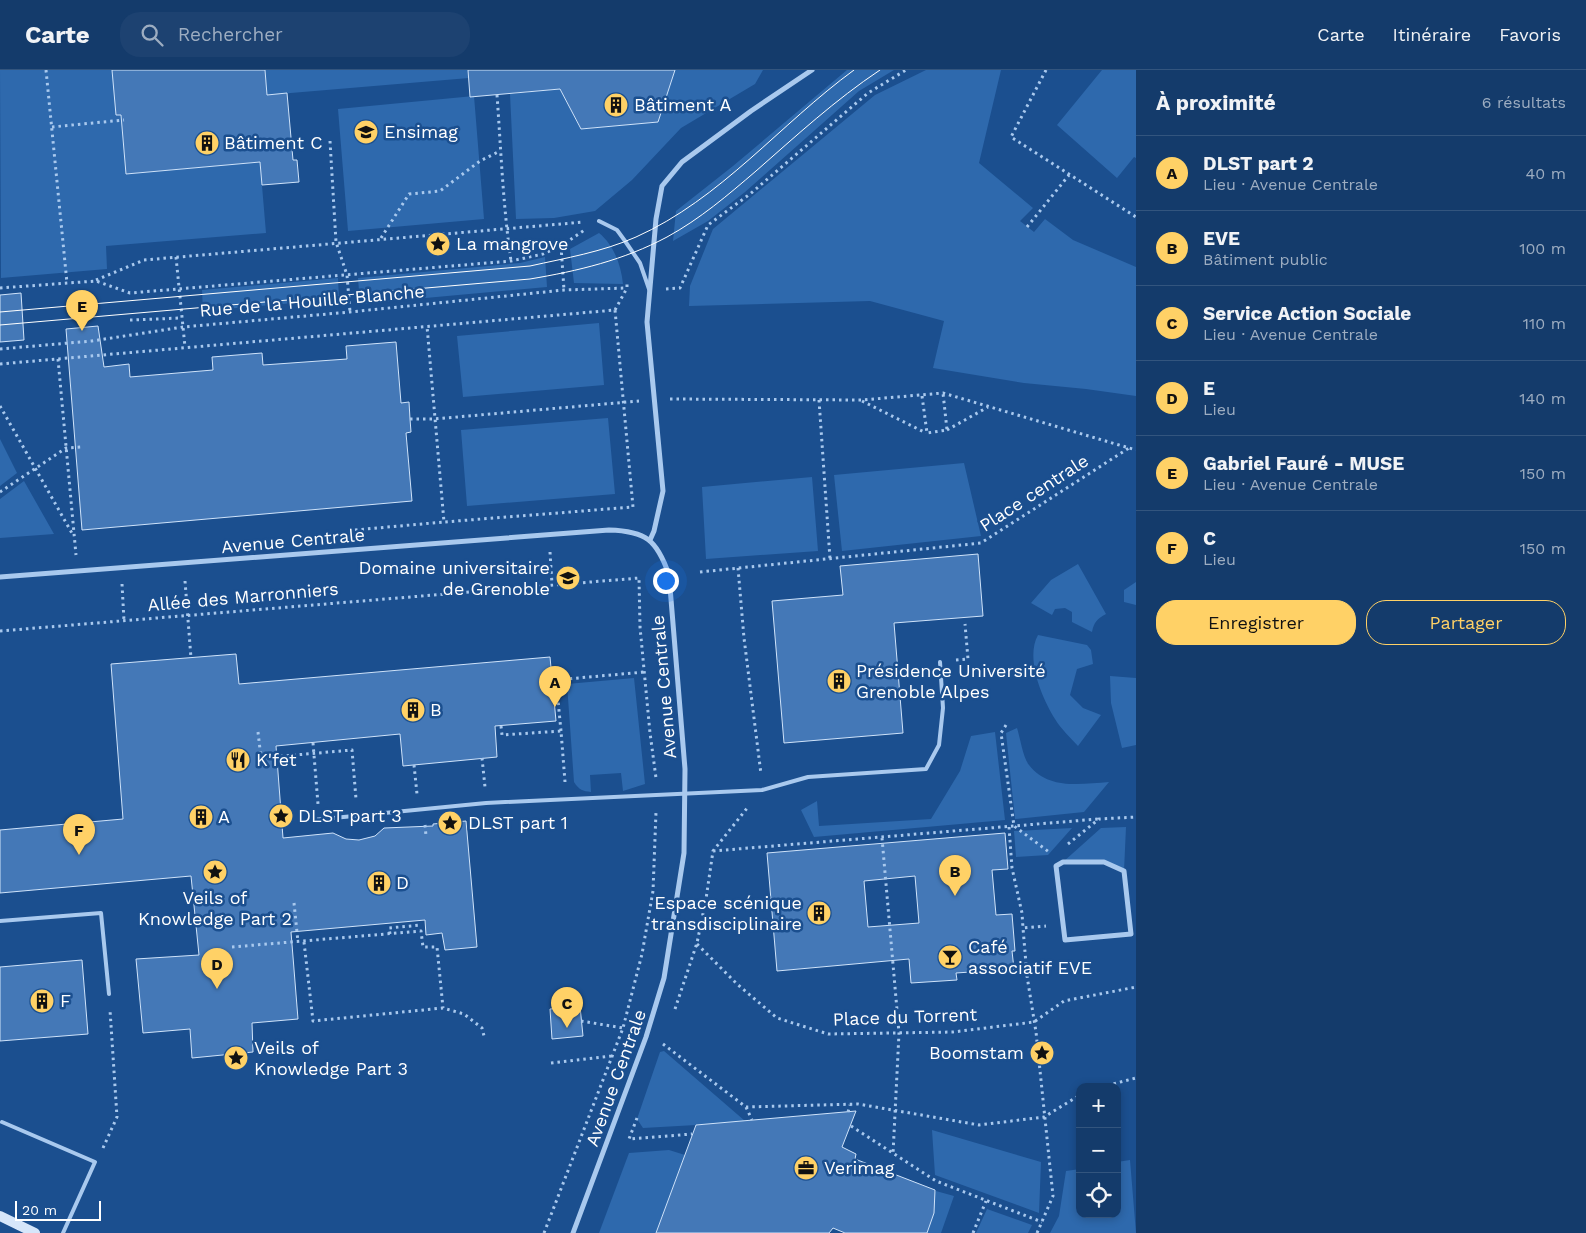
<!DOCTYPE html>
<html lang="fr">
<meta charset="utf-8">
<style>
:root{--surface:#143b6b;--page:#1d4271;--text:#f1f3f6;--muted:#9dadc1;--line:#33557e;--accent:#ffd166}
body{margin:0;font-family:"Work Sans",sans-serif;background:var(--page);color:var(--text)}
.controls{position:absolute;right:15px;bottom:15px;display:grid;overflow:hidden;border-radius:10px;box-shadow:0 2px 8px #0003}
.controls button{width:45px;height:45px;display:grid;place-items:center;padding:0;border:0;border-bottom:1px solid var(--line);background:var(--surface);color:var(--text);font:25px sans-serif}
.scale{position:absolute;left:15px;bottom:12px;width:86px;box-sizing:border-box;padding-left:5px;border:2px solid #fff;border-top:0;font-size:14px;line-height:18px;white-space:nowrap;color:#fff;-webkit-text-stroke:4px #1b4f8f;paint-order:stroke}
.you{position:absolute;left:665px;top:510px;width:18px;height:18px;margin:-12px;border:4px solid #fff;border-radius:50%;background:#1a73e8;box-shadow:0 0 0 8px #1a73e833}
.badge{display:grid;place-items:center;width:32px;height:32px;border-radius:50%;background:var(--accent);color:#111;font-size:16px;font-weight:700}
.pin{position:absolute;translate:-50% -41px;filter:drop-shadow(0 1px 2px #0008)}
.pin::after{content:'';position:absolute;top:26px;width:18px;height:15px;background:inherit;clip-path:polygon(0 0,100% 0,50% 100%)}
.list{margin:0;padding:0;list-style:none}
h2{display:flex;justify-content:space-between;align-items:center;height:65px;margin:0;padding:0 20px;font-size:21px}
h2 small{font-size:16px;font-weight:400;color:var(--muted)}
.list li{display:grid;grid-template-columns:32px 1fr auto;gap:15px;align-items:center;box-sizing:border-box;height:75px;padding:0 20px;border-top:1px solid var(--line)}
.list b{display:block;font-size:19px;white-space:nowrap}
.list p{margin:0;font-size:16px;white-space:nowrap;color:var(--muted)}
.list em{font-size:16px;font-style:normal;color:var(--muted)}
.actions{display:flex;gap:10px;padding:15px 20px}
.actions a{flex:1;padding:11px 0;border:1px solid var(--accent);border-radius:20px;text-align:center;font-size:18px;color:var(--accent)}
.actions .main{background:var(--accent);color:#111}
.icon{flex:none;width:28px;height:28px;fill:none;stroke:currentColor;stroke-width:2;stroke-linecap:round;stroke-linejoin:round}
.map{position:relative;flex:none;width:1136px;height:1163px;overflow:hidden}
header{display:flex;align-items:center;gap:30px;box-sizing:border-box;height:70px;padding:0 25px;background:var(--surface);border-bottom:1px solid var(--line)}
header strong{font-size:24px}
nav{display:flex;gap:28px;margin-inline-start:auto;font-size:18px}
.search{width:350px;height:45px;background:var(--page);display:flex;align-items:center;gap:12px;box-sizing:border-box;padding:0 18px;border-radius:20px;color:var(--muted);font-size:19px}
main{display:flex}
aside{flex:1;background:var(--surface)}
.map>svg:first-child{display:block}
.green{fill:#2e69ad}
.building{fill:#4478b7;stroke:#cfe3fa;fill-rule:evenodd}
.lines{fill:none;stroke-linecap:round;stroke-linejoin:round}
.path{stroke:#a9c9ee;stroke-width:3;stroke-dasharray:2.5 4;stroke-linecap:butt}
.lane{stroke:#a9c9ee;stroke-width:4}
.street{stroke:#a9c9ee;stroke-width:5}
.secondary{stroke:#d6e6fa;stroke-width:10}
.tram{stroke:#fff;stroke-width:1}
.labels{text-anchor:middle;stroke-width:5;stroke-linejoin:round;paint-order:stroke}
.poi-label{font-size:18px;fill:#fff;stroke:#1b4f8f;text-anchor:start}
.street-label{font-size:18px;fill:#fff;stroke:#1b4f8f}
</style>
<header>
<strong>Carte</strong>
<div class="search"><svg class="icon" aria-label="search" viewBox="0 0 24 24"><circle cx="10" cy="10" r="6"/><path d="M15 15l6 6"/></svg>Rechercher</div>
<nav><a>Carte</a><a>Itinéraire</a><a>Favoris</a></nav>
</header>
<main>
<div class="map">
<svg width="1136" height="1163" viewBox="0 0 1136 1163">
<rect width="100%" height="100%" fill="#1b4f8f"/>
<path class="green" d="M0 0H112L124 45 125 57H122L126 104 260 92 266 163 106 176 107 199 1 208Z
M265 0H468L469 8 267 25Z
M675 0H763L755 14 681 58 632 110 595 141 554 148 516 149 510 24 560 19 580 58 583 59 655 52H658Z
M847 0H894L859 21 745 122 708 151 673 171 676 141 733 96Z
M926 0H1001L979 93 1033 138 1020 151 1034 162 1045 149 1073 170 1136 197V326L1086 319 1024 313 933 298 944 251 870 231 689 236 690 216 713 159 875 25Z
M1102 0H1136V88L1134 87 1117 108 1057 55Z
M474 26 484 149 348 161 338 39Z
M599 163C614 175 621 195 623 214L574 213 570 179Z
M545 187 547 217 360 234 358 208 520 193Z
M338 208 339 229 203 241 202 220Z
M599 253 604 315 463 327 457 266Z
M608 348 615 424 467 436 461 360Z
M0 369 17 403 0 416Z
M964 393 981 466 842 481 834 405Z
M812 407 818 481 706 489 702 417Z
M24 411 54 464 0 468V429Z
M1078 494 1106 544C1097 549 1094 552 1092 562L1072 552V542L1065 538 1055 539 1052 545 1031 533 1051 510Z
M1136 512V535L1124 532V520Z
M1038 565 1087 575 1091 580 1093 594 1077 599 1070 625 1083 638 1101 645 1078 676C1070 667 1061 659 1055 649 1042 628 1025 588 1038 565Z
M1110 606 1136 608V675L1122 678 1111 633Z
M634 608 645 714 623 721 621 703 590 705 591 722C583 721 579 720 574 712L567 614Z
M1017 658C1020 667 1023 688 1029 695 1048 720 1081 714 1109 712L1084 742 1015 749 1006 663Z
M995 662 1005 750 814 767 801 740 817 731 819 756 931 749 960 701 971 666Z
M1126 757 1124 801 1104 792H1063L1101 758Z
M1072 758 1048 785 1016 787 1014 761Z
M664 981 745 1051 696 1055 643 1058 637 1049 660 982Z
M932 1060 1041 1092 1039 1143 935 1105Z
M669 1080 685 1085 656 1163H599L629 1083Z
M1130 1090 1136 1163H1050L1059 1146 1066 1101 1080 1099V1144H1117V1092Z
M936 1121 954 1126 941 1163H927L935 1122Z
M987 1139 1032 1155 1028 1163H976Z"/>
<path class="building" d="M112 0H265L267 25 287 23 293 90H297L299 112 262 115 260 92 126 104 121 45H116Z
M468 0H675L658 52 581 59 560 19 470 27Z
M21 223 24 270 0 272V225Z
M98 256 104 297 129 294 130 307 213 300 212 287 262 283 263 295 347 289 346 276 396 272 401 333 409 332 410 349 411 362 406 363 412 431 82 460 66 259Z
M978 484 983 546 894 553 903 663 784 673 772 531 843 525 840 496Z
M236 584 239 614 550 587 556 651 495 656 497 687 403 696 400 664 276 676 283 768 333 763 346 769 359 770 375 766 384 758 433 756V754L466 751 477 877 445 880 442 863 426 865 425 850 291 862 298 949 252 953 253 982 192 988 190 959 143 963 136 889 199 885 191 806 0 823V760L123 749 111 594Z
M1005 763 1008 799 992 800 996 845 1012 844 1015 881H1012L1014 899 956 903 957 910 911 913 909 889 777 901 767 783ZM915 806 919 853 868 857 864 811Z
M82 890 88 964 0 971V897Z
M580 936 583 966 552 969 550 939Z
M856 1041 842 1077 856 1084 855 1089 935 1120 934 1143 927 1163H845L833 1158 829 1163H656L696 1055Z"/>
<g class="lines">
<path class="path" d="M46 0 67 213
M1046 0 1011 67 1136 147
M497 25C501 80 503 136 511 191
M52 57 124 50
M330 71 336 172 347 205 350 242
M1027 157 1069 105
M381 168 409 124 440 121 480 91 500 81
M561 176 564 220
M176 187 185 277
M96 210 144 190 584 152
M0 218 96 211 130 223 511 191 543 184 561 176 586 159
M666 219 680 218 708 155 750 124 868 23 906 0
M615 240 627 218V211
M130 250 181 248
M0 279 92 271 183 257 350 242 564 220 627 218
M58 289 76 485
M0 294 615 240 633 437 444 452 427 256
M922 326 927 363 947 360 943 323
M670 329 862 330 943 323 1136 380
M819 330 830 489
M862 331 926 363
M0 336 73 465
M410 349H434L639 331
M947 360 988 337
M0 422 66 378 82 377
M355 460 444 452
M550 482 552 514
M738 498 744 568 761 704
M700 502 981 473 1129 378
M185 511 191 588
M122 514 124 551
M0 561 639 508 640 557 650 663 656 708
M956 590 968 589 965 554
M1006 655 1001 663 1014 756 1049 782
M501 656 502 665 561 661 565 712
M561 661 556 610 644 602
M258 662 261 688 352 680 356 729
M313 673 318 734
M482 688 485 717
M414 695 417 724
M425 755 426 766
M1009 757 1012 798 1022 843 1023 858
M882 768 899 963 893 1084
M1068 774 1099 749 1136 747
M713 781 1098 749
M294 833 298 872
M390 864 389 858 421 855
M304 872 313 951 443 938 464 944 482 958 484 966
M697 874 737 914 777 948 828 964 953 962 1034 952 1064 931 1136 917
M232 877 421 861 423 877H437L443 938
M675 939 697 873 706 829 713 781 748 737
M581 951 623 958
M663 974 746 1037 858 1034 979 1055 1044 1047 1080 1025
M551 993 612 986
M1101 1017 1136 1008
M746 1037 752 1050
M848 1042 850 1035
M637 1048 629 1069 692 1064
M851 1056 936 1111 1042 1152
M103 1078 117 1047 110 940
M544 1163 623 958 642 884 653 821 656 742
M973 1163 986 1131
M1037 1163 1053 1126 1036 962 1027 906 1023 858 1046 856"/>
<path class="lane" d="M599 151 617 160 625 171 640 193 649 219
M313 750 486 733 762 720 808 707 926 699 939 675 943 638 940 592
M0 851 101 843 109 924
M2 1052 95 1092 63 1163"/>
<path class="street" d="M650 470 654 461 663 421 647 252 656 149 662 116 682 92 751 41 812 0
M0 507 609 460C646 461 657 470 669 505L685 699 684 783 664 908 646 967 573 1163
M1063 792H1104L1124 801 1131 864 1065 870 1056 796Z"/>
<path class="secondary" d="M0 1146 35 1163"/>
<path class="tram" d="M0 242 530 196C566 188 602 182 636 167 721 129 780 54 854 0
M0 255 530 209C578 201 624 190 667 167 700 149 728 125 756 101 796 66 835 30 880 0"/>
</g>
<defs>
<symbol id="building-disc" viewBox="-11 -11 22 22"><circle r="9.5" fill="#ffd166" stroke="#1b4f8f"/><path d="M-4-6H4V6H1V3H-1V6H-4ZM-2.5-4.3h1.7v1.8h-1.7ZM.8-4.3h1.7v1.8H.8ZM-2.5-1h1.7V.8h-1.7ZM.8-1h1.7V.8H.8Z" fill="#111"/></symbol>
<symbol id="university-disc" viewBox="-11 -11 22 22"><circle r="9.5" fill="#ffd166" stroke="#1b4f8f"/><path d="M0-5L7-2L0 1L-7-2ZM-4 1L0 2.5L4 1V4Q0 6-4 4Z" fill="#111"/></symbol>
<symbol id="sight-disc" viewBox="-11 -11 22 22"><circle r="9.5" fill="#ffd166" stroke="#1b4f8f"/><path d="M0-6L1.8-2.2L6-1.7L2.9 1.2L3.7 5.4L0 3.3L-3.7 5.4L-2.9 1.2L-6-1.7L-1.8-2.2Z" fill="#111"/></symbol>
<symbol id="restaurant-disc" viewBox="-11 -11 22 22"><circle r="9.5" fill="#ffd166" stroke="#1b4f8f"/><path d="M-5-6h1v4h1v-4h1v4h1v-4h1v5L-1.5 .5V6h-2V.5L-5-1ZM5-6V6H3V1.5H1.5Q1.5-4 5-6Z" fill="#111"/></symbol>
<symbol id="bar-disc" viewBox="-11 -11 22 22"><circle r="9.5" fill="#ffd166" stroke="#1b4f8f"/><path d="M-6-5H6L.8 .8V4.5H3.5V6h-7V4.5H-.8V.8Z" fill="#111"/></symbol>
<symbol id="office-disc" viewBox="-11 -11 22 22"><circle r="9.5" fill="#ffd166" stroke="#1b4f8f"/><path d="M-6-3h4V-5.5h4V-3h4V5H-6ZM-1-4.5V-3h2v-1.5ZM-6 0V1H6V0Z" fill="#111"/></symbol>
</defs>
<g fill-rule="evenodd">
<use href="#building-disc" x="602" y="21" width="28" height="28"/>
<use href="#university-disc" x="352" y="48" width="28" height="28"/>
<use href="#building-disc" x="193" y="59" width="28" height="28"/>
<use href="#sight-disc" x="424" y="160" width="28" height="28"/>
<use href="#university-disc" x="554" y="494" width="28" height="28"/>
<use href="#building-disc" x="825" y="597" width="28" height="28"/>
<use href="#building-disc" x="399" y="626" width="28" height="28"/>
<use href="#restaurant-disc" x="224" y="676" width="28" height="28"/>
<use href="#sight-disc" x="267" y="732" width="28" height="28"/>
<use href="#building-disc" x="187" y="733" width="28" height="28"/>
<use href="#sight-disc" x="436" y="739" width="28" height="28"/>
<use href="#sight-disc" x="201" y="788" width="28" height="28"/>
<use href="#building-disc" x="365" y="799" width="28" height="28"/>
<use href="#building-disc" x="805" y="829" width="28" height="28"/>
<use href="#bar-disc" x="936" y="873" width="28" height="28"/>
<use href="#building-disc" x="28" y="917" width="28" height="28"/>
<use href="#sight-disc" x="1028" y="969" width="28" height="28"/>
<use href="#sight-disc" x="222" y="974" width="28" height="28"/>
<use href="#office-disc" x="792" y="1084" width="28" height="28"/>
</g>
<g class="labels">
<g class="poi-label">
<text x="634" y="41">Bâtiment A</text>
<text x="384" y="68">Ensimag</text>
<text x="224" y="79">Bâtiment C</text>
<text x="456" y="180">La mangrove</text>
<text x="550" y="504" text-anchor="end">Domaine universitaire<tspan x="550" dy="21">de Grenoble</tspan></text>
<text x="856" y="607">Présidence Université<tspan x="856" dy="21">Grenoble Alpes</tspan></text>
<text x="430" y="646">B</text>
<text x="256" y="696">K'fet</text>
<text x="298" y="752">DLST part 3</text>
<text x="218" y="753">A</text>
<text x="468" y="759">DLST part 1</text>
<text x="396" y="819">D</text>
<text x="215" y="834" text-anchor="middle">Veils of<tspan x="215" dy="21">Knowledge Part 2</tspan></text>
<text x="802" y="839" text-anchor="end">Espace scénique<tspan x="802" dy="21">transdisciplinaire</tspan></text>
<text x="968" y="883">Café<tspan x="968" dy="21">associatif EVE</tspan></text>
<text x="60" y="937">F</text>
<text x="254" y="984">Veils of<tspan x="254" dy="21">Knowledge Part 3</tspan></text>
<text x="1024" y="989" text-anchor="end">Boomstam</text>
<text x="824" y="1104">Verimag</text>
</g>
<g class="street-label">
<text transform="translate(312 231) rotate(-5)" y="6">Rue de la Houille Blanche</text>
<text transform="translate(1034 423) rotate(-33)" y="6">Place centrale</text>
<text transform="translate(293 471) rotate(-5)" y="6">Avenue Centrale</text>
<text transform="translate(243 527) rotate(-5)" y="6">Allée des Marronniers</text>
<text transform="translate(664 617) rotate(-95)" y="6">Avenue Centrale</text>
<text transform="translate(905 947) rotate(-2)" y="6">Place du Torrent</text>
<text transform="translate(616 1008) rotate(-70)" y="6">Avenue Centrale</text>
</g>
</g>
</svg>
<div class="controls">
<button>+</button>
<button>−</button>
<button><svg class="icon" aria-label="locate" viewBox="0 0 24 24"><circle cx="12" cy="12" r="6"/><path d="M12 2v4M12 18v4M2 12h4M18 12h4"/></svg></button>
</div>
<div class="scale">20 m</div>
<div class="you"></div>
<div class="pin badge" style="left:555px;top:637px">A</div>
<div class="pin badge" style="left:955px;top:826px">B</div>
<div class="pin badge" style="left:567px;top:958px">C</div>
<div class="pin badge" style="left:217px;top:919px">D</div>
<div class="pin badge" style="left:82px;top:261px">E</div>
<div class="pin badge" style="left:79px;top:785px">F</div>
</div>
<aside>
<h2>À proximité<small>6 résultats</small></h2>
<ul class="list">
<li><span class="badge">A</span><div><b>DLST part 2</b><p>Lieu · Avenue Centrale</p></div><em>40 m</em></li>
<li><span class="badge">B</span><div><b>EVE</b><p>Bâtiment public</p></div><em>100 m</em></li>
<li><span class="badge">C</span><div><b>Service Action Sociale</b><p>Lieu · Avenue Centrale</p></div><em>110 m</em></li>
<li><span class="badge">D</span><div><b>E</b><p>Lieu</p></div><em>140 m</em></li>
<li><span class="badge">E</span><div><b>Gabriel Fauré - MUSE</b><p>Lieu · Avenue Centrale</p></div><em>150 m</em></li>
<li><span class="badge">F</span><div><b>C</b><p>Lieu</p></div><em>150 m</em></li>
</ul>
<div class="actions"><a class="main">Enregistrer</a><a>Partager</a></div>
</aside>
</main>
